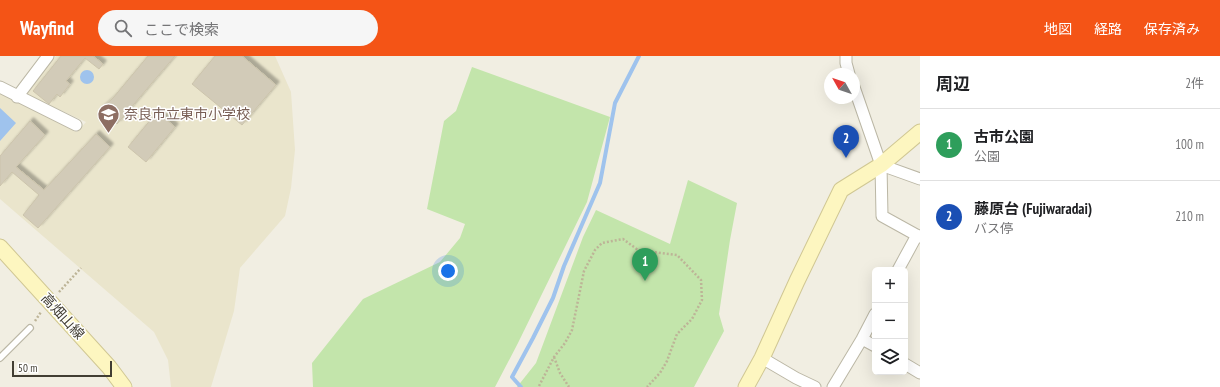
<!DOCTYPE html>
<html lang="ja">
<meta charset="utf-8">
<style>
:root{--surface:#fff;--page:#f6f6f6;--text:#202124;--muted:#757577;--line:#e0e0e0;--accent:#f45416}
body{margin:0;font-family:"PT Sans Narrow","Noto Sans JP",sans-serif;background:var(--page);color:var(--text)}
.controls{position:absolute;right:12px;bottom:12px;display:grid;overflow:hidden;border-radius:6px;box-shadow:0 4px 16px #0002}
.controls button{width:36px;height:36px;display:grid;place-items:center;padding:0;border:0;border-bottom:1px solid var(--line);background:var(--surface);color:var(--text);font:20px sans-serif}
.compass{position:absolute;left:824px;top:12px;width:36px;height:36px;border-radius:50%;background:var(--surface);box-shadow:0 4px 16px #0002;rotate:310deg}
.scale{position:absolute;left:12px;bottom:10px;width:100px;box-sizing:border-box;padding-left:4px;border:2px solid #423e33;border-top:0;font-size:11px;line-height:14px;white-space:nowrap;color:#423e33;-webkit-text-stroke:3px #fff;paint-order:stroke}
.you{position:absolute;left:448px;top:215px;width:14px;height:14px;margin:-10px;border:3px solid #fff;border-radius:50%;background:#1a73e8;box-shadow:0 0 0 6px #1a73e833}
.badge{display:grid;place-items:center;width:26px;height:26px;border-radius:50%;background:var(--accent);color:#fff;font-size:13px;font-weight:700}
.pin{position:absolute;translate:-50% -33px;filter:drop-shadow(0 1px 2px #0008)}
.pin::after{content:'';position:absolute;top:21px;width:14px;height:12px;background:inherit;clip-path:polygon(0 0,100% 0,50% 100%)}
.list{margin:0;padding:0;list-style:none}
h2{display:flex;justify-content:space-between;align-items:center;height:52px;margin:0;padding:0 16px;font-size:17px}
h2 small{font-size:13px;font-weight:400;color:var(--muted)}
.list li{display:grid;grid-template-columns:26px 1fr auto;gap:12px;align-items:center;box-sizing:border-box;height:72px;padding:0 16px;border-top:1px solid var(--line)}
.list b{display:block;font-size:15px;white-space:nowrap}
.list p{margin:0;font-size:13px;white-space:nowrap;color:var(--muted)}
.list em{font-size:13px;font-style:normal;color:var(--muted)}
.icon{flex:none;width:22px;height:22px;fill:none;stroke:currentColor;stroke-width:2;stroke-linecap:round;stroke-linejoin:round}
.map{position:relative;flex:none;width:920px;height:331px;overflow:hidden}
header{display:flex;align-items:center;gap:24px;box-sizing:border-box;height:56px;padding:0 20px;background:var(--accent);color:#fff}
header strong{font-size:19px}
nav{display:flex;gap:22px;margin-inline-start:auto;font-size:14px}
.search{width:280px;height:36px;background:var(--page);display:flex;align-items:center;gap:10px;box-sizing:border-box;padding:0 14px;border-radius:22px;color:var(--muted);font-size:15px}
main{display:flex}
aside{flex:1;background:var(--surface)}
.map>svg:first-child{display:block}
.education{fill:#eae5cc}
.green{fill:#c3e5ab}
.water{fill:#9fc3ed}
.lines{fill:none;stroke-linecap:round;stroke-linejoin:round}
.stream{stroke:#9fc3ed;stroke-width:4}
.building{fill:#d2cbb8;stroke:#ccc4ac;filter:url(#shadow)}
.lane-casing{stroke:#bbb7a5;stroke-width:8}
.street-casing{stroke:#bbb7a5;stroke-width:13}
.secondary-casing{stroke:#d0c793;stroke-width:17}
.path{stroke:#bdb497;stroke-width:2.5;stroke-dasharray:2 2;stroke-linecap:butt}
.lane{stroke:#fff;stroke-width:5.5}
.street{stroke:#fff;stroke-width:11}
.secondary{stroke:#fdf6c0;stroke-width:15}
.labels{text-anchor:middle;stroke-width:3;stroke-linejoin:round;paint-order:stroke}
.education-label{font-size:14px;fill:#785e54;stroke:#fff;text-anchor:start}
.street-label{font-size:14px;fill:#423e33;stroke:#fff}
</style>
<header>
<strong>Wayfind</strong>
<div class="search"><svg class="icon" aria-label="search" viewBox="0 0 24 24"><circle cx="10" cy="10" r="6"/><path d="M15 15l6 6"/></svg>ここで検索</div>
<nav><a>地図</a><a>経路</a><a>保存済み</a></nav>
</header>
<main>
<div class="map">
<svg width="920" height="331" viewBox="0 0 920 331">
<defs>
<filter id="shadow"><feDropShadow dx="3.5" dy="-3.5" stdDeviation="1" flood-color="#0004"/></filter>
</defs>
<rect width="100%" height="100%" fill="#f1eee2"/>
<path class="education" d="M56 0H275L291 36 295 94 291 132 285 160 240 212 234 255 211 331H171L168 304 154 276 0 143V35L77 76 86 66 26 38Z"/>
<path class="green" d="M472 11 610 61 587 146 518 287 495 331H313L312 307 363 243 440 206 460 182 465 168 427 153 444 65 456 55Z
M688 124 737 147 730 184 719 258 724 275 694 331H517L536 307 583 181 596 154 670 188Z"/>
<path class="water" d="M80 21a7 7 0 1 1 14 0a7 7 0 1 1-14 0Z
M0 52 16 67 0 85Z"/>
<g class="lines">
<path class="stream" d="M521 331 512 321 533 282 553 242 564 210 600 127 615 47 639 0"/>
</g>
<path class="building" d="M61 0H93L103 8 99 13 85 2 66 25 70 28 60 41 57 38 49 48 33 35Z
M148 0H175L117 68 100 54 113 42Z
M215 0H242L276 29 242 69 192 28Z
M157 56 175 71 146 106 128 91Z
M30 65 45 79 16 111 44 134 96 78 110 91 38 172 23 159 39 139 12 116 0 130V100Z"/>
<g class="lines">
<defs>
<path id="lane" d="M0 302 30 272"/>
<path id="street" d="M846 0V7L849 18
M0 31 76 69
M854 31 881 109 882 160 920 181
M17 41 48 0
M881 109 920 123
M898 214 917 179
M862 283 875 290
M762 302 796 322 815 331
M905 308 920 317
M833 331 862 283 875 258"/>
<path id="secondary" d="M0 191 109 311 124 331
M746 331 762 302 797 225 841 134 881 109 920 76"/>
</defs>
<use href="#lane" class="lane-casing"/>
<use href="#street" class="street-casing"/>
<use href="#secondary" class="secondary-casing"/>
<path class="path" d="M59 236 81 212
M35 265 41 256
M554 301 560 317 569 331
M539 330 554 301 565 287 572 274 584 215 595 194 602 187 623 183 638 194 677 199 701 224 702 244 692 263 677 278 667 305 660 317 647 331"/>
<use href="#lane" class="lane"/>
<use href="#street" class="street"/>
<use href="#secondary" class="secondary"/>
</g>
<defs>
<symbol id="school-pin" viewBox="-11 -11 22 30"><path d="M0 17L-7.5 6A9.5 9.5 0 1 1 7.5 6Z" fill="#8d6e63" stroke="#fff"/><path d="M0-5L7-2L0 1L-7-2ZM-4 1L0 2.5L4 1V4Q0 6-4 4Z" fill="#fff"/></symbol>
</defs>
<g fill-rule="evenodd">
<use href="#school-pin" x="96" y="46" width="25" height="34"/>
</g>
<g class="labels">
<g class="education-label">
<text x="124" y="63">奈良市立東市小学校</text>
</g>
<g class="street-label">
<text transform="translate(63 260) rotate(48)" y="5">高畑山線</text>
</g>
</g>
</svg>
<div class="controls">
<button>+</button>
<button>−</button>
<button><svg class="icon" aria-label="layers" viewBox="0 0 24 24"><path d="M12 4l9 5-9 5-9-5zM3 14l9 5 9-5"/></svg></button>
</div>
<svg class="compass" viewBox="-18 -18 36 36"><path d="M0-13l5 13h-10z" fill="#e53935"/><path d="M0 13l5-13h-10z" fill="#757577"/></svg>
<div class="scale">50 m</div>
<div class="you"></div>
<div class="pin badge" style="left:645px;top:225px;background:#2e9e5b">1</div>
<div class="pin badge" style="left:846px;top:102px;background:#1a4fb4">2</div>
</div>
<aside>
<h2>周辺<small>2件</small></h2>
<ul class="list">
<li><span class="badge" style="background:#2e9e5b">1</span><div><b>古市公園</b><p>公園</p></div><em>100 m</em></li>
<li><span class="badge" style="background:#1a4fb4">2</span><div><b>藤原台 (Fujiwaradai)</b><p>バス停</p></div><em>210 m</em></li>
</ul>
</aside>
</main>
